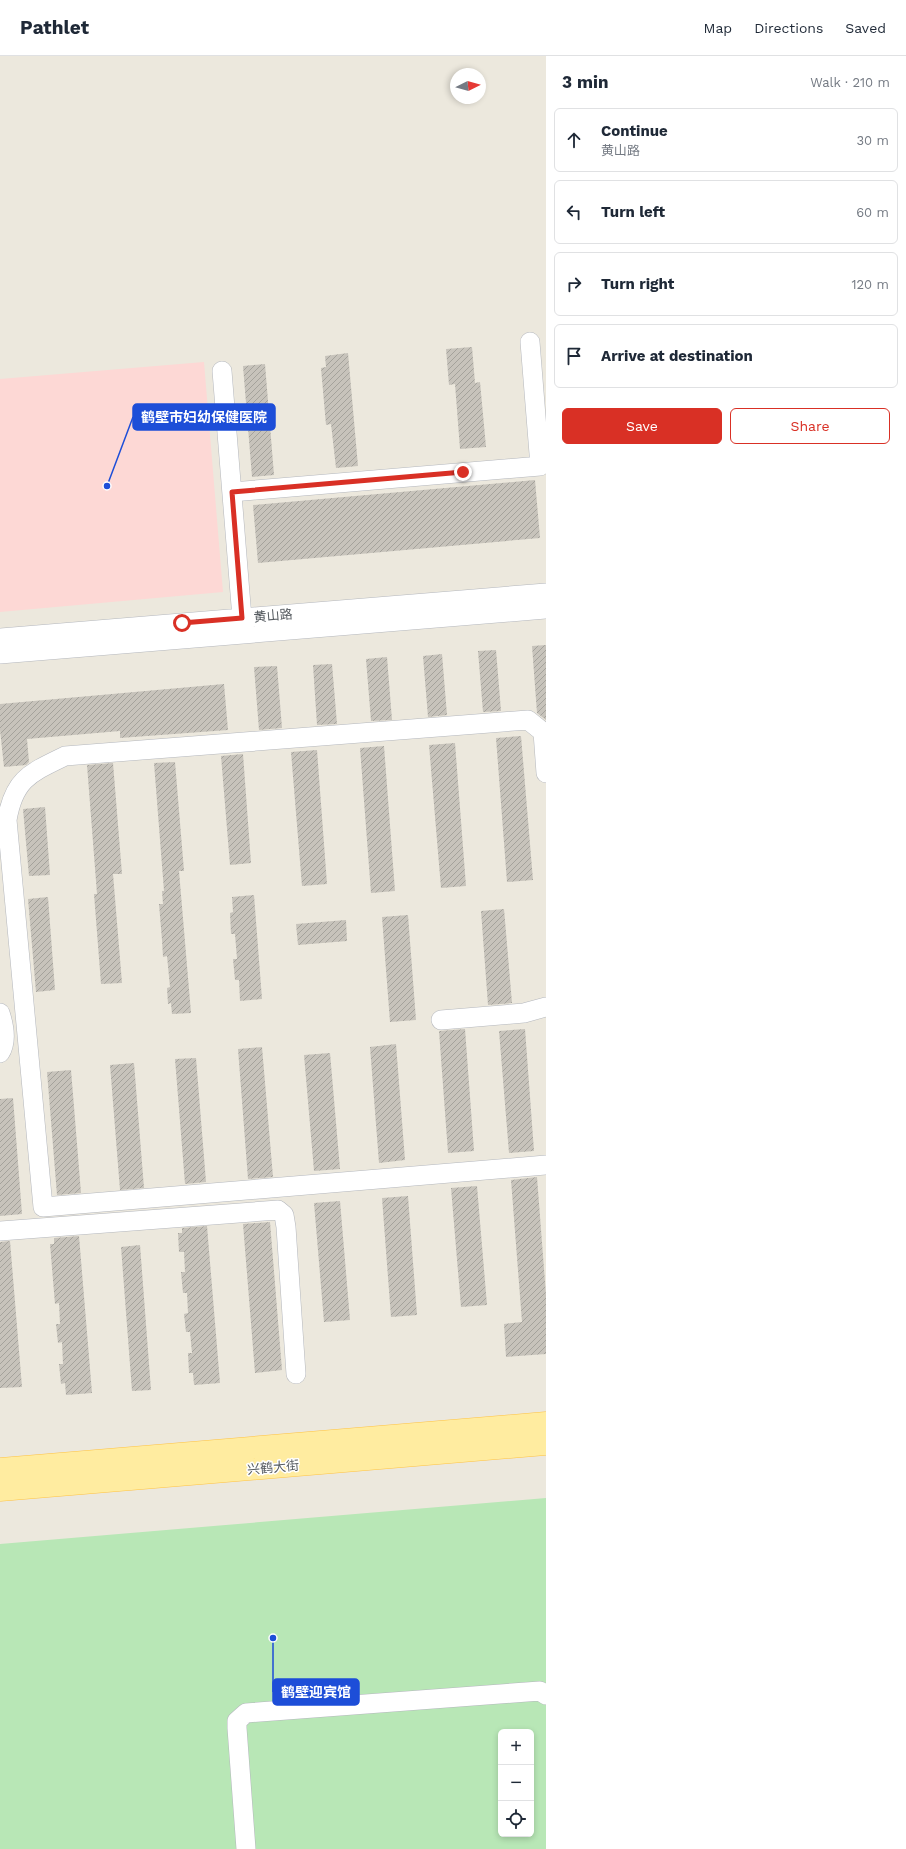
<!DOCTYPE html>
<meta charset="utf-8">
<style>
:root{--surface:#fff;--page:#f2f2f3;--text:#1f2937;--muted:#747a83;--line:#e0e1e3;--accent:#d93025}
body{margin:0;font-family:"Work Sans","Noto Sans SC",sans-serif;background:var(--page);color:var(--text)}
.controls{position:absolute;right:12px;bottom:12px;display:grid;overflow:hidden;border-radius:6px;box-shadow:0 2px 6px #0003}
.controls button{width:36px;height:36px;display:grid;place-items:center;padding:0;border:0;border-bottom:1px solid var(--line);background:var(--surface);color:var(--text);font:20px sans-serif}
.compass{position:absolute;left:450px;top:12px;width:36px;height:36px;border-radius:50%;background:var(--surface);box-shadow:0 2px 6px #0003;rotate:85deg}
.stop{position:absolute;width:12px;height:12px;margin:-9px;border:3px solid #d93025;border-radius:50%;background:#fff}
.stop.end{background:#d93025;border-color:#fff;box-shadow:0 1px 4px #0008}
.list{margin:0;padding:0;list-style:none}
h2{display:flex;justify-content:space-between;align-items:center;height:52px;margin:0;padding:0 16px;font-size:17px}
h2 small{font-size:13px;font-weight:400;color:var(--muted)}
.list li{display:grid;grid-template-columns:26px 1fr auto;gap:12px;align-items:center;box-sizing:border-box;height:64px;margin:0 8px 8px;padding:0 8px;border:1px solid var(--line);border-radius:6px}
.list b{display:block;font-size:15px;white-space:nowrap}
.list p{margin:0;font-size:13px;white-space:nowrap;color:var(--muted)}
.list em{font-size:13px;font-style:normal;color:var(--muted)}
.actions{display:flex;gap:8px;padding:12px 16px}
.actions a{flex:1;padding:9px 0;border:1px solid var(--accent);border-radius:6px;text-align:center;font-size:14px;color:var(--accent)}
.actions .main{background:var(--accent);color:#fff}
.icon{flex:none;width:22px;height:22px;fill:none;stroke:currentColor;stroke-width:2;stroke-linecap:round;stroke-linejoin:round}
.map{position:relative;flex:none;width:546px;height:1793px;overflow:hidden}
header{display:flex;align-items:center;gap:24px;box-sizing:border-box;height:56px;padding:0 20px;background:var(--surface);border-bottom:1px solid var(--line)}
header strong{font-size:19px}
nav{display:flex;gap:22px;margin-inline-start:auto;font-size:14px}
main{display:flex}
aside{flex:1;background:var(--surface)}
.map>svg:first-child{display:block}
.medical{fill:#fdd8d5}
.green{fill:#b8e7b6;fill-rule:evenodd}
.building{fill:url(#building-hatch)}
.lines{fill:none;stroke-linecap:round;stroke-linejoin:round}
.minor-casing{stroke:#b4b7bd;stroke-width:20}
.major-casing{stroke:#ffc344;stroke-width:23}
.minor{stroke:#fff;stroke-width:19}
.major{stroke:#ffeca0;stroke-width:22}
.route{stroke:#d93025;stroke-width:5}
.labels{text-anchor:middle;stroke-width:3;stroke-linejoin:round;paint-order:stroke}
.street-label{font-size:13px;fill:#575c61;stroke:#fff}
.leader{fill:none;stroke:#1d4ed8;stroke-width:1.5}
.callout-dot{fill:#1d4ed8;stroke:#fff;stroke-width:1.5}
.callout{fill:#1d4ed8;stroke:#1d4ed8;stroke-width:1.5}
.callout-label{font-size:14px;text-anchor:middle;font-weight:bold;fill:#fff}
</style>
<header>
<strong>Pathlet</strong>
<nav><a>Map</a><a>Directions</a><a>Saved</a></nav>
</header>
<main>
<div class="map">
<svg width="546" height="1793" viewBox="0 0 546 1793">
<defs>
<pattern id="building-hatch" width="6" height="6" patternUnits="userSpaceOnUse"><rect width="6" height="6" fill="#c7c3bb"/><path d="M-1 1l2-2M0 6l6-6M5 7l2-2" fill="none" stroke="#a4a29b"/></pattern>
</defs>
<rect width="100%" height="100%" fill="#ece8dd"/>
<path class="medical" d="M204 306 223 536 0 556V323Z"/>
<path class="green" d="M546 1442V1793H0V1488ZM501 1676H531V1778H501Z"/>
<path class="building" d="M472 291 475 327 480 326 486 391 460 393 455 328 449 329 446 293Z
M348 297 358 410 336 412 331 368 326 369 321 312 326 311 325 300Z
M265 308 274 419 252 421 243 310Z
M535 424 540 482 258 507 253 449Z
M546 589V664L537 657 532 590Z
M496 594 501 655 483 656 478 595Z
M442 598 447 659 428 661 423 600Z
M387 601 392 664 371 665 366 603Z
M332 608 337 668 317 669 313 609Z
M277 610 282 672 259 674 254 611Z
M224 628 228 674 120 682V675L27 683 29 706 26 709 4 711 0 674V648Z
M521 680 533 824 507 826 496 682Z
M455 687 466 830 441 832 429 689Z
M384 690 395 835 371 837 360 692Z
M317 694 327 828 302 830 291 696Z
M243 698 251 807 230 809 221 700Z
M175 706 184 815H179L191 957 172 958 171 947 168 948 167 932 170 931 167 900 163 901 162 884 159 848H163L162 835H164L154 707Z
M113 707 122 818H113L122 927 101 928 94 838H97L87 709Z
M45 751 50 819 29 820 23 753Z
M254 839 262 943 240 945 239 924H235L233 903H237L235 878H231L230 857 233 856 232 841Z
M48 841 55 934 36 936 28 843Z
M504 853 512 947 488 949 481 855Z
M408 859 416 964 390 966 382 861Z
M346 864 347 885 298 889 296 868Z
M465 973 474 1095 448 1097 439 975Z
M525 973 534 1095 509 1097 499 975Z
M396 988 405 1104 379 1107 370 991Z
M262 991 273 1121 248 1123 238 993Z
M330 997 340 1113 314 1115 304 999Z
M196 1002 206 1126 185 1128 175 1003Z
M134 1007 144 1132 120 1134 110 1009Z
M71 1014 81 1137 57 1139 47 1016Z
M13 1042 22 1158 0 1160V1043Z
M537 1121 546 1239V1298L506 1301 504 1268 522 1266 511 1124Z
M477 1130 487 1249 461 1251 451 1132Z
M408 1140 417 1259 391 1261 382 1142Z
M340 1145 350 1264 324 1266 314 1147Z
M270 1166 282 1314 255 1317 243 1168Z
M207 1170 220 1327 194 1329 193 1317H189L188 1297H192L190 1276H186L184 1258 188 1257 187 1237H183L181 1216H185L184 1196H179L178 1177H182V1172Z
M79 1180 92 1337 66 1339 65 1327 61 1328 59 1308H63L62 1286 58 1287 56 1268H60L59 1247 55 1248 50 1188H54V1182Z
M10 1185 22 1331 0 1332V1186Z
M140 1189 151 1334 132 1335 121 1191Z"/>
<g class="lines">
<defs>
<path id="minor" d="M222 315 242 562
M232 436 540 410 530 286
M0 582 546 537
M0 598 546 553
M546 717 543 676 528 664 65 700C30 717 14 723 7 764L43 1151 546 1109
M0 957C4 969 7 986 0 997
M441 964 524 957 546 951
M0 1175 278 1154 284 1159 286 1171 296 1318
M246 1793 237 1672V1665L246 1657 540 1635 546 1639"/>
<path id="major" d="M0 1413 546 1367
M0 1434 546 1388"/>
</defs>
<use href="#minor" class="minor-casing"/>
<use href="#major" class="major-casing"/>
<use href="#minor" class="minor"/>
<use href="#major" class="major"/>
</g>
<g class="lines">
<path class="route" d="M182 567 242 562 232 436 463 416"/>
</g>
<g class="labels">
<g class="street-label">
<text transform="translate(273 559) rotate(-5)" y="5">黄山路</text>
<text transform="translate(273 1411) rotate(-5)" y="5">兴鹤大街</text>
</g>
</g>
<path class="leader" d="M107 430L133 361M273 1582L273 1636"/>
<g class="callout-dot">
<circle cx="107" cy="430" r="4"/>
<circle cx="273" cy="1582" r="4"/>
</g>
<g class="callout">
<rect x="133" y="348" width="142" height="26" rx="4"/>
<rect x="273" y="1623" width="86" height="26" rx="4"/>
</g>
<g class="callout-label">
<text x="204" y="366">鹤壁市妇幼保健医院</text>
<text x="316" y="1641">鹤壁迎宾馆</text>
</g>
</svg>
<div class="controls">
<button>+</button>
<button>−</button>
<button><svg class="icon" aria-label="locate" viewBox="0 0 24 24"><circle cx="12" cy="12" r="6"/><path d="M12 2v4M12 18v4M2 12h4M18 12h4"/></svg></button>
</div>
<svg class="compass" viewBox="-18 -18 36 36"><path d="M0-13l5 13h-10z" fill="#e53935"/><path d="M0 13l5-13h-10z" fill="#747a83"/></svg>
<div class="stop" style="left:182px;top:567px"></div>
<div class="stop end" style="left:463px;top:416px"></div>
</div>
<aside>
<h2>3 min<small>Walk · 210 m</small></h2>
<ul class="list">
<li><svg class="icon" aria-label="ahead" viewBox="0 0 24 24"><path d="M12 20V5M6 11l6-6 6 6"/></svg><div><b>Continue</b><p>黄山路</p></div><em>30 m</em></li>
<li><svg class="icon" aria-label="left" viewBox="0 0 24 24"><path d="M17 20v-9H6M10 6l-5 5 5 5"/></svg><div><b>Turn left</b></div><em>60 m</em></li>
<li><svg class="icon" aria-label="right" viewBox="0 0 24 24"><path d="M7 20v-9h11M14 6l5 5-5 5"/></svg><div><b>Turn right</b></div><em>120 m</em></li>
<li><svg class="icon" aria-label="arrive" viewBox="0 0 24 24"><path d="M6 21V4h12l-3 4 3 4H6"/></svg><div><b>Arrive at destination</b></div></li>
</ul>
<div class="actions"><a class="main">Save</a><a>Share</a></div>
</aside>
</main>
